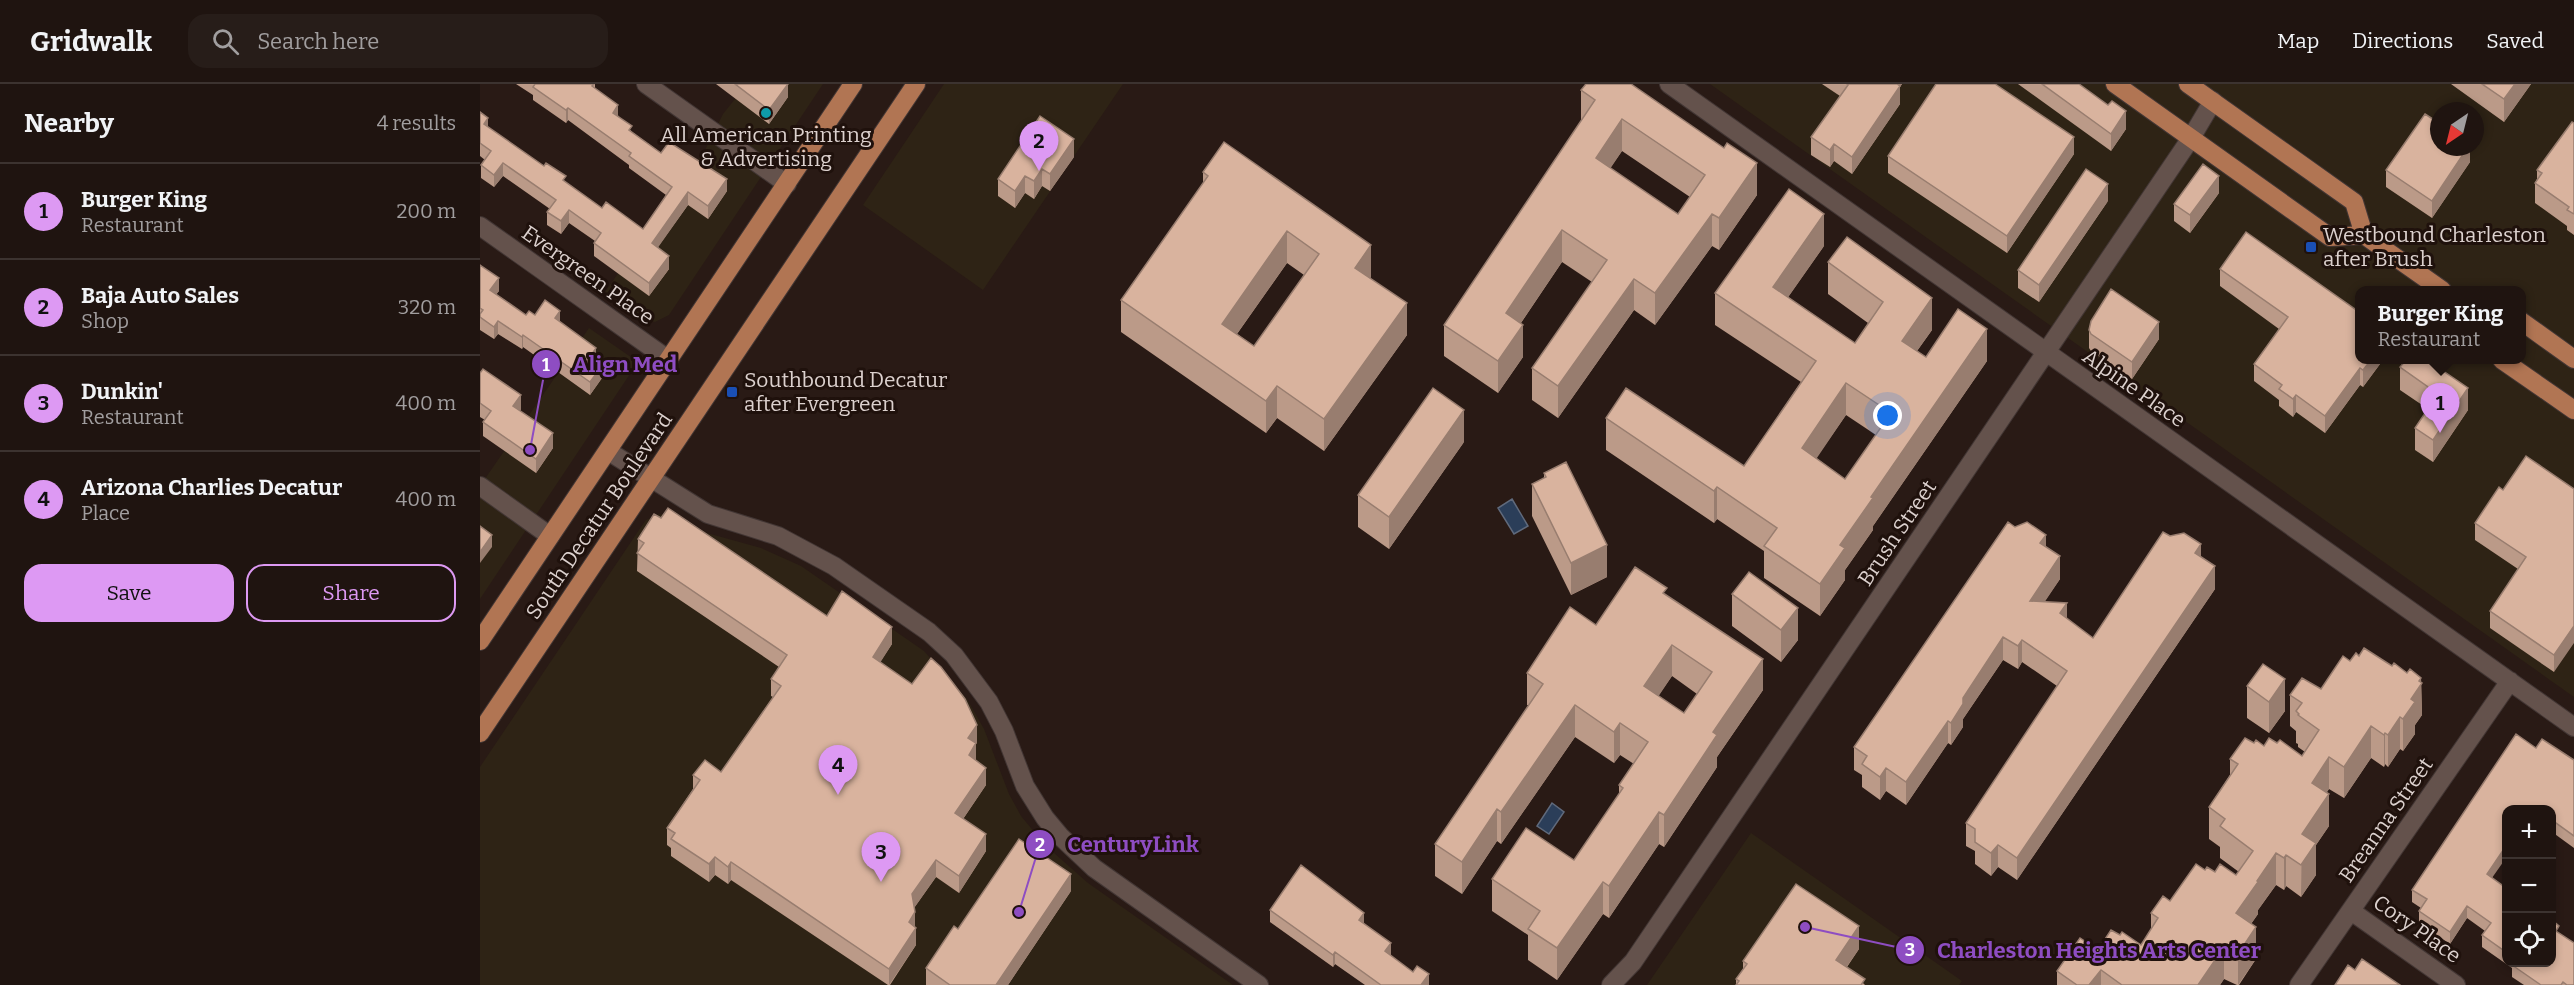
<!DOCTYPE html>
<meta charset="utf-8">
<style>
:root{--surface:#1f1410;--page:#271d19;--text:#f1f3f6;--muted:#a19e9f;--line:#3c3330;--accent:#dd99f3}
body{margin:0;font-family:Bitter,serif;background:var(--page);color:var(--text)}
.controls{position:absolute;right:18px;bottom:18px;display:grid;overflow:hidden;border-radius:12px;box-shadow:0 3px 9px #0003}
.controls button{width:54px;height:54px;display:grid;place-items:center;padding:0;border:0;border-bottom:2px solid var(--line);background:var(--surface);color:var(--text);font:30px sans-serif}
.compass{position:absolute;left:1950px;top:18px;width:54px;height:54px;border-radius:50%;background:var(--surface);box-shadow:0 3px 9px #0003;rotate:215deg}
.you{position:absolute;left:1408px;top:332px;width:21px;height:21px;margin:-15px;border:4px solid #fff;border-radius:50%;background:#1a73e8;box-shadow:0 0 0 9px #1a73e833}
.badge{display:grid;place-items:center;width:39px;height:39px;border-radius:50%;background:var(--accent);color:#111;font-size:20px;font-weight:700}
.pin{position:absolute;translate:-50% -50px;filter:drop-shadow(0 2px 3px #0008)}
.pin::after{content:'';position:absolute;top:32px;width:21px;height:18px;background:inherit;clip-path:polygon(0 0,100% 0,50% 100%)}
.popup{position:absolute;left:1875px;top:202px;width:171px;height:78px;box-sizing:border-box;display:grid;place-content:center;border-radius:12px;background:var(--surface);filter:drop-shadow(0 2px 4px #0005);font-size:20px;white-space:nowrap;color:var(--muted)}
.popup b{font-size:22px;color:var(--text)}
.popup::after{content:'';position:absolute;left:50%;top:100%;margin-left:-12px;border:12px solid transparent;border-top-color:var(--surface)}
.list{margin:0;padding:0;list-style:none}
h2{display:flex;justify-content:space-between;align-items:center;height:78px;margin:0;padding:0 24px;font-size:26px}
h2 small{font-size:20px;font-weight:400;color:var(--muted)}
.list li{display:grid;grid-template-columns:39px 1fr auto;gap:18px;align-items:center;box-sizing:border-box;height:96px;padding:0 24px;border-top:2px solid var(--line)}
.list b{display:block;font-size:22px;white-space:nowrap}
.list p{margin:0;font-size:20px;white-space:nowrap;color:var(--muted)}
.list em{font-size:20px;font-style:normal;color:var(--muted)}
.actions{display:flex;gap:12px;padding:18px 24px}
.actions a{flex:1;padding:14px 0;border:2px solid var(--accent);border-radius:18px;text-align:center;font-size:21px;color:var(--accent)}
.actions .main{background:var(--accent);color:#111}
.icon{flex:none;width:33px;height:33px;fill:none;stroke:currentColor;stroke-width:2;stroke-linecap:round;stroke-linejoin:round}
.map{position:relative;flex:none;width:2094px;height:901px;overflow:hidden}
header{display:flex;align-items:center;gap:36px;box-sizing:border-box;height:84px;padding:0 30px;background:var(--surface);border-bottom:2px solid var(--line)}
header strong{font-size:28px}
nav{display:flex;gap:33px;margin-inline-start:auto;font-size:21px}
.search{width:420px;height:54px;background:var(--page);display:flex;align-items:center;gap:15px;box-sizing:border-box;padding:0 21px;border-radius:18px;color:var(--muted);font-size:22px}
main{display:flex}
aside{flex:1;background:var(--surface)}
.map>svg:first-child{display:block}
.commercial{fill:#2e2315;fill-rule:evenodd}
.water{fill:#2b3e59;stroke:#606a7c;stroke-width:1.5}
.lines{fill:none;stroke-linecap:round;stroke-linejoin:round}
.minor-casing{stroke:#423634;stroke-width:20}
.major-casing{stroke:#423634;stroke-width:20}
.minor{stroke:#64524c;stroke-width:18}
.major{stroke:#b17553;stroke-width:18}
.wall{fill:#bb9a88;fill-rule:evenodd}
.shaded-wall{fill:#987d6f}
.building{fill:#d9b39e;stroke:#987d6f;stroke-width:1.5;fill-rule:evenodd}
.culture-dot{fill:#0f9aa8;stroke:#1f110c;stroke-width:2}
.transit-dot{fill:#1a4fb4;stroke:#1f110c;stroke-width:2}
.labels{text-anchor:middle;stroke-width:6;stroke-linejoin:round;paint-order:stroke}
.poi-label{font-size:21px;fill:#dcd1ce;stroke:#1f110c;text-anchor:start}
.street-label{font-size:21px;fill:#dcd1ce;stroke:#1f110c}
.leader{fill:none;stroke:#8e4dc2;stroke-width:2}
.callout-dot{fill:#8e4dc2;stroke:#1f110c;stroke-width:2}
.mark-label{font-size:18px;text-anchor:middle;font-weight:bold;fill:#fff}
.callout-label{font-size:22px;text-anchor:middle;font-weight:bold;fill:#8e4dc2;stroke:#1f110c;stroke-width:6;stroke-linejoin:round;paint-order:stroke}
</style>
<header>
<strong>Gridwalk</strong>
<div class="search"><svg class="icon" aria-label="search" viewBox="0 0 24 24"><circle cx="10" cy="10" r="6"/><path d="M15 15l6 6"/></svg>Search here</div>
<nav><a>Map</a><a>Directions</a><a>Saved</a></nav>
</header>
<main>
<aside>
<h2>Nearby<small>4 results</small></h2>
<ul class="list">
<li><span class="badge">1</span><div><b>Burger King</b><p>Restaurant</p></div><em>200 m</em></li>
<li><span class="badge">2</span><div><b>Baja Auto Sales</b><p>Shop</p></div><em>320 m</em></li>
<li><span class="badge">3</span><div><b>Dunkin'</b><p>Restaurant</p></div><em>400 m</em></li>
<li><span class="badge">4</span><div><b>Arizona Charlies Decatur</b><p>Place</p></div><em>400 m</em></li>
</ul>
<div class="actions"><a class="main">Save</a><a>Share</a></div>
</aside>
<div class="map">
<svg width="2094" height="901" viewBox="0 0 2094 901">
<rect width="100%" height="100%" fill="#291a15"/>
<path class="commercial" d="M267 0H343L189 231 175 238 164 235 125 208 225 66 243 30Z
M464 0H643L503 206 383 121Z
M1230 0H2094V613ZM1959 27H1995V63H1959ZM1879 206H2041V276H1879Z
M109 244 158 278 0 515V402Z
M179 430 196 433 227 449 281 464 321 482 444 567 487 615 504 645 529 710 541 732 565 761 608 799 753 901H0V683L161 443 166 436Z
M1271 749 1482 897 1479 901H1167Z"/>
<path class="water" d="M1032 415 1048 442 1034 450 1018 424Z
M1072 719 1084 728 1069 750 1057 742Z"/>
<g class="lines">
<defs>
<path id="minor" d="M166 0 307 100
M1189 0 2094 643
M0 142 189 276
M128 367 228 430 298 452 354 482 449 548 474 571 509 618 524 647 545 702 565 734 580 752 614 784 779 901
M0 402 70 452
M1871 827 1976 901
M1131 901 1153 878 1711 54 1733 17
M1819 901 2030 597"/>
<path id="major" d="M1635 0 1850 153 1884 151
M1708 0 1874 118 1884 151 1962 206
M2041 237 2094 275
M2022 276 2094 326
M0 557 373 0
M0 649 436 0"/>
</defs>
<use href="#minor" class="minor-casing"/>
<use href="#major" class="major-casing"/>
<use href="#minor" class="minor"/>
<use href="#major" class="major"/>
</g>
<path class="wall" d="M36 0H115V4L152 48 181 69 247 107 228 135 208 121 177 164 189 185 169 212 114 172V159L115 157 89 139 81 150 67 141V128L70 125 23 92 14 103 1 94V81L5 76 0 72V28L8 43 86 99 122 124 163 145 186 111 149 84V81L88 36 86 39 53 16V11Z
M236 0H308V13L289 40Z
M1342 0H1422L1420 3V20L1372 90 1354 77 1350 83 1331 71V53L1360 12Z
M1538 0H1599L1646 45 1631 67Z
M1971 0H2051L2024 38Z
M1101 6 1277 111 1239 166 1232 162 1175 241 1154 226 1078 334 1052 316V284L1112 198 1082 178 1041 239 1043 273 1018 309 964 272V241L1101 37ZM1142 67 1210 113 1198 130 1130 84Z
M2094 39V151L2087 146V142L2055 119V99L2057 95V86Z
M1990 63V78L1952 134 1906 103V86Z
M1594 70 1527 169 1408 89V72Z
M594 73 570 107 562 102 554 115 545 109 535 124 518 112V95Z
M723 88 891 193 890 194 927 251 844 367 797 334 786 349 641 248V216L723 99ZM807 179 824 191 774 262 757 250Z
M1739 109 1710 149 1694 137V120Z
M1628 117 1559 218 1538 204V186Z
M1344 162 1308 213 1375 259 1388 239 1348 210V178L1452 246 1437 267 1446 273 1507 277 1393 442V446L1365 486V496L1340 532 1284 494V467L1237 435 1234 439 1126 366V334L1264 382 1321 298 1235 241V209ZM1366 331 1396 351 1365 395 1336 374Z
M0 181 19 207 16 210 46 231H55L80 238 116 276V277L122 294 110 311 43 263 42 265 18 250 14 255 0 246Z
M1740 185 1879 276H1903L1883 303 1880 301 1845 349 1816 328 1813 333 1799 322V316L1774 297V280L1799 245 1740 202Z
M1609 246 1679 255 1652 295 1611 267 1609 264Z
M1920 283 1988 326 1953 378 1935 366V344L1948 325 1920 306Z
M0 289 41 325 40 327 73 364 56 389 3 352V338L5 336 0 333Z
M984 358 909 465 878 443V411Z
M1064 389 1127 493 1091 511 1052 432V400L1064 394Z
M2094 405 2074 588 2010 544V527L2038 485 1995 456V439Z
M158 455 347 532 412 560 400 578 497 658 496 660V676L506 701 483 735 506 767 479 809 456 793 434 824 436 861 410 901H408L251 796 248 800 235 791 229 798 191 772V764L187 761V744L213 705V691L241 688 293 613 291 612V595L299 583 157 487Z
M1566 463 1580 495 1564 518 1613 554 1721 473 1735 505 1537 796 1518 783 1511 792 1495 780V767L1486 762V739L1577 602 1542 578 1538 585 1523 576 1483 635V643L1471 661 1468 659 1426 721 1406 707 1400 716 1382 703V691L1374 686V663Z
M1252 510 1318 556 1301 578 1252 542Z
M1187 512 1283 606 1237 673V683L1184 763 1179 760 1129 834 1123 830 1077 896 1048 876V851L1012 827V795L1094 776 1139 710V701L1154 680 1140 671 1134 679 1095 653 1021 760 1017 757 982 810 955 792V760L1049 621H1047V589L1116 541ZM1192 592 1217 610 1204 629 1178 612Z
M1879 572 1912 582 1941 594 1942 631 1935 641V650L1923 667 1920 665 1908 683 1905 680 1904 683 1891 674 1864 714 1849 705 1846 709 1849 742 1836 761V791L1821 813 1806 802 1804 806 1796 801 1778 826V830L1771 840 1776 875 1759 901H1757L1744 895 1740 901H1577V887L1618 866 1640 851 1661 861 1671 845V829L1690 817 1725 786 1735 788 1756 791 1759 788 1740 774V763L1729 755V723L1750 691V675L1774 659 1784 662 1797 659 1822 672 1825 668 1818 663V660L1816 659V647L1810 642V611L1841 605 1870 577Z
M1767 602 1805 627 1789 649 1767 634Z
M2056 664 2094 676V764L2072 748V726H2026L2012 794 2026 804V879H2072L2079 849 2094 901H2044L2032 893V884L2002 863V851L2005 847 1987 834 1970 860 1939 839V827L1941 824 1932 818V806Z
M591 807 528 901H446V884L478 845Z
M790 826 884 840 911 871H910L949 901H885L855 880 853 883 790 838Z
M1379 865 1367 883 1385 901H1256V895L1263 885V877Z"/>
<path class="shaded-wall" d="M308 0V13L289 40V26Z
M1412 0H1422L1420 3V20L1372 90V73Z
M2035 0H2051L2024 38V15Z
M138 21V34L133 29Z
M88 24V36L86 39V26Z
M1646 27V45L1631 67V50Z
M8 34V46L4 40Z
M1142 35V67L1116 106V74Z
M1594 53V70L1527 169V152Z
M594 55V73L570 107V90Z
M1354 60V77L1350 83V66Z
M1988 63H1990V78L1952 134V117Z
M23 79V92L14 103V91Z
M1277 79V111L1239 166V134Z
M562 85V102L554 115V97Z
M545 92V109L535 124V107Z
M1739 92V109L1710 149V131Z
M247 95V107L228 135V122Z
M1628 100V117L1559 218V201Z
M208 108V121L172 172V159Z
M89 126V139L81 150V137Z
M1232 130V162L1175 241V209Z
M1344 130V162L1293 235V203Z
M1082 146V178L1026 261V229Z
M807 147V179L742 271V240Z
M891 161V193L875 216V184Z
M189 172V185L169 212V199Z
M19 194V207L10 219V206Z
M1154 195V226L1078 334V302Z
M1452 214V246L1422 288V257Z
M927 219V251L844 367V335Z
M80 227V239L75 234Z
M18 237V250L14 255V243Z
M1679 238V255L1652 295V278Z
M1043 241V273L1018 309V277Z
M1507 245V277L1393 442V446L1365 486V496L1340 532V500L1360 461 1391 413Z
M43 251V263L42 265V253Z
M116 264V276L110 285V273Z
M1891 276H1903L1883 303V286Z
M122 282V294L110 311V298Z
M1880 284V301L1845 349V332Z
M1366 299V331L1322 396V364Z
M797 302V334L786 349V317Z
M1988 304V326L1953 378V356Z
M41 311V325L33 336V322Z
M1816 311V328L1813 333V315Z
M984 326V358L909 465V433Z
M73 349V364L56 389V375Z
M1237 403V435L1234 439V407Z
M12 451V463L0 479V468Z
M1566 451V474L1560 459Z
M1721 460V482L1715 469Z
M1127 461V493L1091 511V479Z
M1580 472V495L1550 540V517Z
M1735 482V505L1537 796V774Z
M1587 519V542L1580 529Z
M1318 524V556L1301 578V546Z
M2094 542V559L2074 588V571Z
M412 543V560L393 590V573Z
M1523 553V576L1483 635V643L1471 661V639L1483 614Z
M1542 556V578L1538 585V562Z
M1192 561V592L1164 634V602Z
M1283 575V606L1237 673V683L1184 763V731L1233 648Z
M1941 594 1942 631 1935 641V650L1923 667V635L1931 615Z
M1805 595V627L1789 649V618Z
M1095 621V653L1021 760V728Z
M1920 633V665L1908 683V651Z
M1468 637V659L1426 721V698Z
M1140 639V671L1134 679V648Z
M497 641V658L496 660V676L489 688 488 654Z
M1891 642V674L1864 714V683Z
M1905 649V680L1904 683V651Z
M1849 673V705L1832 731V699Z
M506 684V701L475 747V729Z
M1406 684V707L1400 716V693Z
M1849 710V742L1836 761V791L1821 813 1822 750Z
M1017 725V757L982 810V778Z
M1179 728V760L1129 834V802Z
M506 750V767L479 809V792Z
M1518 761V783L1511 792V769Z
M2026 762V774L2007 801V790Z
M1796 769V801L1778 826V830L1756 861V829L1777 797Z
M1806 771V802L1804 806V774Z
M235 773V791L229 798V780Z
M456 776V793L432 827V810Z
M251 778V796L248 800V783Z
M591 790V807L528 901H516Z
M1123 798V830L1077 896V864Z
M1987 822V834L1970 860V848Z
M435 828V845L429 838Z
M884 829V841L879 836Z
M1379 842V865L1356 898V876Z
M1776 843V875L1758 901V870Z
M436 844V861L409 901V885Z
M911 859V871L905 879V867Z
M1744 863V895L1740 901H1718Z
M855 868V880L853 883V871Z
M1621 886V901H1609Z
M949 890V901H941Z"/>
<path class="building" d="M55 0H114L112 2 138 21 133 29 152 42 149 46 181 69 189 58 247 95 228 122 208 108 172 159 189 172 169 199 114 159 121 149 89 126 81 137 67 128 76 116 23 79 14 91 1 81 11 67 0 59V28L8 34 4 40 64 82 66 79 86 92 83 96 122 124 126 118 163 145 192 103 149 72 151 69 88 24 86 26 53 3Z
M255 0H308L289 26Z
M1106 0H1151L1244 64 1247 59 1277 79 1239 134 1232 130 1175 209 1154 195 1078 302 1052 284 1127 176 1082 146 1026 229 1043 241 1018 277 964 241 1115 16 1101 6ZM1142 35 1225 91 1198 130 1116 74Z
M1367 0H1417L1420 2 1372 73 1354 60 1350 66 1331 53 1368 1Z
M1456 0H1515L1594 53 1527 152 1408 72Z
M1562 0H1599L1628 21 1632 17 1646 27 1631 50Z
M2002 0H2035L2024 15Z
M1945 30 1959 39V63H1988L1952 117 1906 86Z
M560 32 594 55 570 90 562 85 554 97 545 92 535 107 518 95Z
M2092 38 2094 39V130L2087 126 2089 123 2055 99 2062 89 2057 86Z
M744 58 891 161 875 184 927 219 844 335 797 302 786 317 641 216 728 92 723 88ZM807 147 839 170 774 262 742 240Z
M1723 80 1739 92 1710 131 1694 120Z
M1606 85 1628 100 1559 201 1538 186Z
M1309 105 1344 130 1293 203 1375 259 1403 218 1348 178 1367 153 1452 214 1422 257 1446 273 1478 225 1507 245 1391 413 1393 414 1360 461 1365 464 1340 500 1284 462 1297 444 1237 403 1234 407 1126 334 1146 304 1264 382 1336 277 1235 209ZM1366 299 1411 329 1365 395 1322 364Z
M1766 148 1879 228V276H1891L1883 286 1880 284 1845 332 1816 311 1813 315 1799 305 1802 301 1774 280 1808 233 1740 185Z
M0 181 19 194 10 206 46 231 49 227 55 231 65 216 80 227 75 234 116 264 110 273 122 282 110 298 43 251 42 253 18 237 14 243 0 233V230L3 226 0 224Z
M1631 205 1679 238 1652 278 1611 250 1609 246 1611 237Z
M1926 276H1947L1988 304 1953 356 1935 344 1958 310 1920 283Z
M3 285 41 311 33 322 73 349 56 375 3 338 11 327 0 319V289Z
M953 304 984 326 909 433 878 411Z
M2046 372 2094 405V542L2074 571 2010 527 2046 473 1995 439 2019 403 2023 406Z
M1086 378 1127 461 1091 479 1052 400 1066 393 1064 389Z
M188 424 347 532 362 507 412 543 393 573 432 600 451 574 461 583 485 615 497 641 488 654 496 659 489 671 506 684 475 729 506 750 479 792 456 776 432 810 435 828 429 838 436 844 409 885 251 778 248 783 235 773 229 780 191 755 195 749 187 744 220 696 213 691 225 676 241 688 301 602 291 595 307 571 157 469 164 459 158 455 174 430 181 434Z
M1528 438 1535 443 1547 438 1566 451 1560 459 1580 472 1550 517 1587 519 1580 529 1613 554 1683 448 1690 452 1704 449 1721 460 1715 469 1735 482 1537 774 1518 761 1511 769 1495 758V745L1486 739 1587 587 1542 556 1538 562 1523 553 1483 614V620L1471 639 1468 637 1426 698 1406 684 1400 693 1382 680 1387 672 1374 663Z
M0 442 12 451 0 468Z
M1155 483 1187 504 1183 509 1283 575 1233 648 1237 651 1184 731 1179 728 1129 802 1123 798 1077 864 1048 845 1060 827 1012 795 1046 744 1094 776 1143 704 1139 701 1168 658 1140 639 1134 648 1095 621 1021 728 1017 725 982 778 955 760 1063 600 1047 589 1090 523 1116 541ZM1192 561 1232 588 1204 629 1164 602Z
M1269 488 1318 524 1301 546 1252 510Z
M1884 564 1912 582 1914 579 1927 589 1930 585 1941 594 1939 597 1942 599 1931 615 1935 618 1923 635 1920 633 1908 651 1905 649 1904 651 1891 642 1864 683 1849 673 1832 699 1849 710 1822 750 1836 759 1821 781 1806 771 1804 774 1796 769 1777 797 1778 798 1756 829 1776 843 1758 870 1744 863 1718 901H1642L1621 886 1609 901H1597L1577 887 1600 854 1618 866 1631 846 1640 851 1642 848 1661 861 1678 834 1671 829 1683 812 1690 817 1716 780 1725 786 1727 783 1735 788 1740 780 1756 791 1773 767 1740 742 1745 735 1729 723 1758 680 1750 675 1765 654 1774 659 1776 656 1784 662 1789 654 1797 659 1800 656 1822 672 1839 646 1818 631 1819 630 1816 627 1822 619 1810 611 1822 594 1841 605 1863 572 1870 577 1876 569 1879 572Z
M1783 580 1805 595 1789 618 1767 602Z
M2036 650 2056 664 2062 655 2094 676V752L2072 736V726H2056L2054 724 2053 726H2026V762L2007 790 2026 804V868L2002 851 2011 839 1987 822 1970 848 1939 827 1947 815 1932 806Z
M539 755 591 790 516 901H470L446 884 474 842 478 845Z
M821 781 884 829 879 836 911 859 905 867 933 888 937 882 949 890 941 901H901L855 868 853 871 790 826Z
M1316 800 1379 842 1356 876 1385 895 1381 901H1256L1259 897 1256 895 1267 880 1263 877Z
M2072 836 2079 842 2076 847 2094 859V901H2087L2083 898 2081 901H2061L2032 881 2034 879H2072Z
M1882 875 1920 901H1855L1868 881 1875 886Z"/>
<circle class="culture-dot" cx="286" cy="29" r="6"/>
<g class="transit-dot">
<rect x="1825" y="157" width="12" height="12" rx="3"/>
<rect x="246" y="302" width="12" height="12" rx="3"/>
</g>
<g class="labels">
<g class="poi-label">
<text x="286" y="58" text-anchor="middle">All American Printing<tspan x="286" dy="24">&amp; Advertising</tspan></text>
<text x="1843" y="158">Westbound Charleston<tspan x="1843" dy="24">after Brush</tspan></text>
<text x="264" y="303">Southbound Decatur<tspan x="264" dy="24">after Evergreen</tspan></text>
</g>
<g class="street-label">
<text transform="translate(108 191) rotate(35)" y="7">Evergreen Place</text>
<text transform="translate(1654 304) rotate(35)" y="7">Alpine Place</text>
<text transform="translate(119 432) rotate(-56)" y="7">South Decatur Boulevard</text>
<text transform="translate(1417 449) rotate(-56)" y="7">Brush Street</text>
<text transform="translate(1906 736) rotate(-55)" y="7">Breanna Street</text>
<text transform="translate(1937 845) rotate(35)" y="7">Cory Place</text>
</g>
</g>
<path class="leader" d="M50 366L66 280M539 828L560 760M1325 843L1430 866"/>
<g class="callout-dot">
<circle cx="50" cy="366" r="6"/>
<circle cx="539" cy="828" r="6"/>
<circle cx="1325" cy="843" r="6"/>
<circle cx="66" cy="280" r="15"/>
<circle cx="560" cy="760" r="15"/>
<circle cx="1430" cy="866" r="15"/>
</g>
<g class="mark-label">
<text x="66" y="287">1</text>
<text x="560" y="767">2</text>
<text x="1430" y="872">3</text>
</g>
<g class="callout-label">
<text x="145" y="288">Align Med</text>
<text x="653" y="768">CenturyLink</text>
<text x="1619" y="874">Charleston Heights Arts Center</text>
</g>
</svg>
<div class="controls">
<button>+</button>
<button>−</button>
<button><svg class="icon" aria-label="locate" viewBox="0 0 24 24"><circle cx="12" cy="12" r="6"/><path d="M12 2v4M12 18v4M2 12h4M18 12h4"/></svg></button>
</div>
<svg class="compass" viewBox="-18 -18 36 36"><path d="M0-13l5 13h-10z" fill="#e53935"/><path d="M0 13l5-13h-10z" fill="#a19e9f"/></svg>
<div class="you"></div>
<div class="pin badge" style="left:1960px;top:349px">1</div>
<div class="popup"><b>Burger King</b>Restaurant</div>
<div class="pin badge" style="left:559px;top:87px">2</div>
<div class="pin badge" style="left:401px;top:798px">3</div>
<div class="pin badge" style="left:358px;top:711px">4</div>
</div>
</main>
